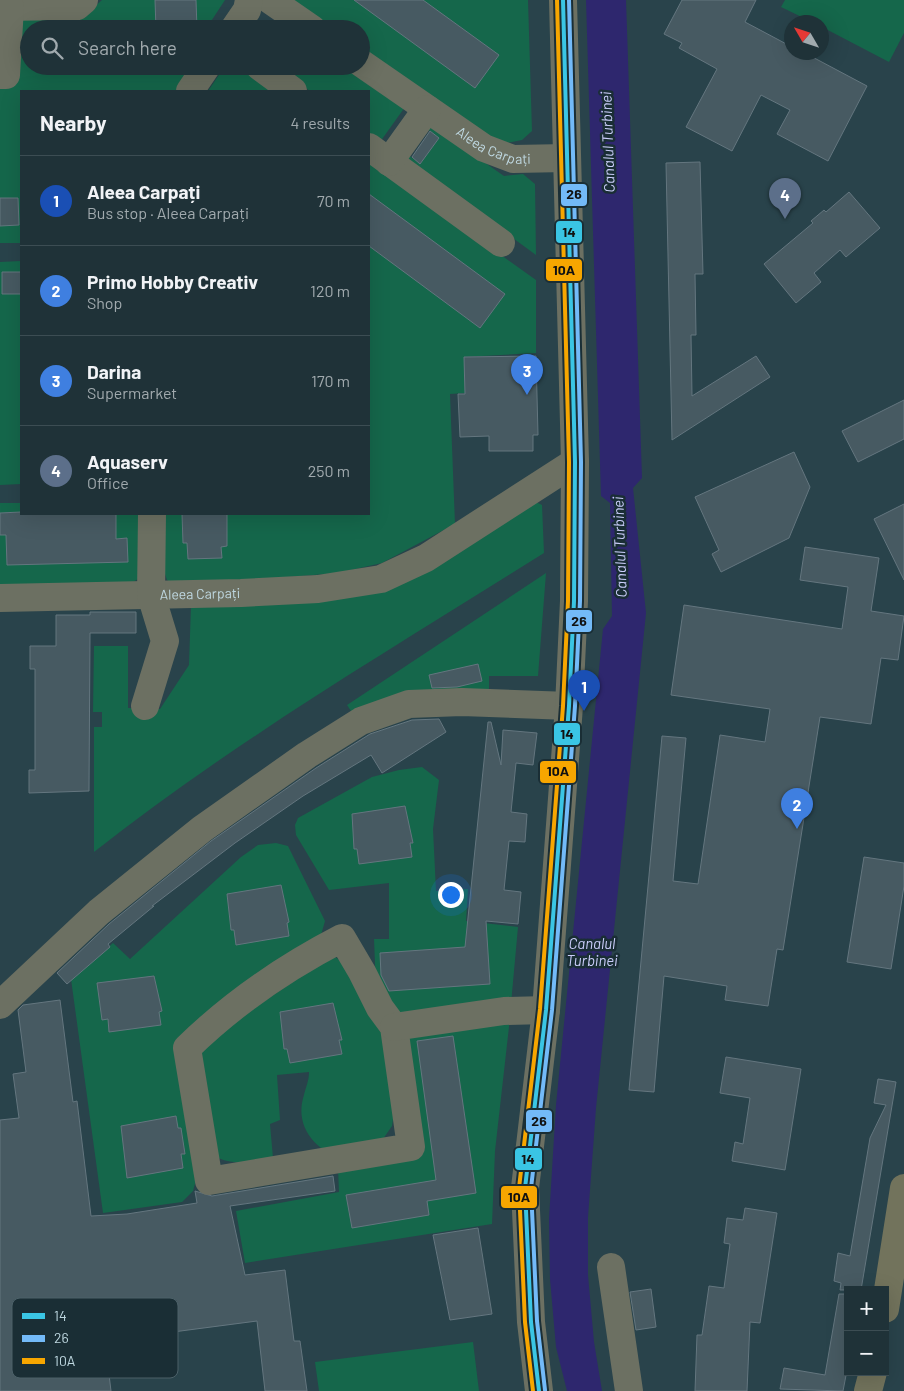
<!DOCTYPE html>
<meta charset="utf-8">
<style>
:root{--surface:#1f3238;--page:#273a40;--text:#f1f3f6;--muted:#a1aaae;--line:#3c4d53;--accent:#8aa4ac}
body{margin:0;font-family:Barlow,sans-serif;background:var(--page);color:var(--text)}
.controls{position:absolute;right:15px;bottom:15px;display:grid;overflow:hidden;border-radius:0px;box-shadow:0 5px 20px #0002}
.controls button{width:45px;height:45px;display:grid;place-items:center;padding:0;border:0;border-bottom:1px solid var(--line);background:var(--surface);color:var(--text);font:25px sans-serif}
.compass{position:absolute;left:784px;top:15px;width:45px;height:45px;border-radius:50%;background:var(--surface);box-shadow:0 5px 20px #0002;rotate:309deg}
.you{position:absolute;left:450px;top:894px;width:18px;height:18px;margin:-12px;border:4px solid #fff;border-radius:50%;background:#1a73e8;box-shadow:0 0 0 8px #1a73e833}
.badge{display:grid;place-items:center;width:32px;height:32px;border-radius:50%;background:var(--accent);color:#fff;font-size:16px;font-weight:700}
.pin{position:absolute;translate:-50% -41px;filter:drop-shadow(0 1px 2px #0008)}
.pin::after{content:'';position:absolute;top:26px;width:18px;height:15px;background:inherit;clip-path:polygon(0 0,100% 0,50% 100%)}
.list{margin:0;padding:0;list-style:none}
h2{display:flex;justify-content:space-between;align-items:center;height:65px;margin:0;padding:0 20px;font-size:21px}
h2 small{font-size:16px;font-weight:400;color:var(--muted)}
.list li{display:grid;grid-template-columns:32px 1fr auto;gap:15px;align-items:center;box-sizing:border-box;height:90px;padding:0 20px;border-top:1px solid var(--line)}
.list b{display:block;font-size:19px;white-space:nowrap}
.list p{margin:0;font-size:16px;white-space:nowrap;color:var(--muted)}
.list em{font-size:16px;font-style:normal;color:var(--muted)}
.icon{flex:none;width:28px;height:28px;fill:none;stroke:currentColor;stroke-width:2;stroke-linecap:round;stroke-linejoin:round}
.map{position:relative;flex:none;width:904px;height:1391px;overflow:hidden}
.search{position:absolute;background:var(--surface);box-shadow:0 5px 20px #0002;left:20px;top:20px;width:350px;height:55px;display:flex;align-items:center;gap:12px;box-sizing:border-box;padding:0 18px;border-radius:28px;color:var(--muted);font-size:19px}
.panel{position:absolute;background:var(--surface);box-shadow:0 5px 20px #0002;left:20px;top:90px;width:350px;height:425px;border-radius:0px}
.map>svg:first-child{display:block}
.green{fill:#15674b}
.water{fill:#2e276e}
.building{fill:#475a62;stroke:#64767f}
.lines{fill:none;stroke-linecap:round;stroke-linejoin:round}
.minor{stroke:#6c7062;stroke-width:28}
.major{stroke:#72735c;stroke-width:28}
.bus-1-casing{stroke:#1a2e35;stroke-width:8}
.bus-2-casing{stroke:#1a2e35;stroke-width:8}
.bus-3-casing{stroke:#1a2e35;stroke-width:8}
.bus-1{stroke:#3ac5e4;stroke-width:4}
.bus-2{stroke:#73baf8;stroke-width:4}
.bus-3{stroke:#f7a600;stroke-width:4}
.labels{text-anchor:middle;stroke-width:5;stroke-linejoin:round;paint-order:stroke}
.street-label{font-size:14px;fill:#bfd8e1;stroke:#1a2e35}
.water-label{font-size:15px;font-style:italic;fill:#cbcefb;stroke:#1a2e35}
.key{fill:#1a2e35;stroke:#4c6169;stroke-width:1}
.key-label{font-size:14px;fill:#bfd8e1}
.line-badge{stroke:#1a2e35;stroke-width:2}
.pale-badge-label{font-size:14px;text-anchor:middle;font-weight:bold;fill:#111}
</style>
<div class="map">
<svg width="904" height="1391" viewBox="0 0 904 1391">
<rect width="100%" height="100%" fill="#29434b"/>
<path class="green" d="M102 0H225L206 29H29V66H195L177 91H21V243H0V19L83 17Z
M290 0H528L532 131 522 140 507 143 479 134 361 51V29H331Z
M785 0H904V33L889 62 822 27V22H812L781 7Z
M225 66H237L272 91H208Z
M275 66H347L405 107 380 142 369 134V91H310Z
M428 123 504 176 523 174 535 184 536 255 403 158 406 153 420 164 439 138 425 127Z
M369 161 536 280V353L464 357 465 393 450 394 455 524 382 563 338 573 175 586 167 580 164 571 165 514H369Z
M21 261V484L0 485V262Z
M536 502 542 505 544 553C392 649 236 740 94 852V727H102V712H93L94 646H128V708L160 709 189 665 191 605 341 599Z
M0 503H21V514H141L138 579 128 585 0 586Z
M546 573 538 676H489V689L456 691 353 714 347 705Z
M422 767 439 780 433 829 436 891 468 889 466 921 518 927 511 1004 398 1014 376 989 374 939H389V883L329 890 296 835 295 825 298 818 372 777 399 770Z
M276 843 288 846 325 921 321 935 197 1030V1176L193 1191 182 1202 103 1213 71 979 113 943 130 959 241 857 258 845Z
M332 955 352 968 389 1046 395 1106 392 1126 383 1139 327 1152C307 1140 296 1119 304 1095 306 1086 309 1081 309 1072L277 1075 280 1120 270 1124 273 1158C253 1162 238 1166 218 1158L197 1047Z
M510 1018 495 1151 492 1224 245 1263 236 1211 339 1192 338 1168 420 1154 406 1034Z
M473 1342 479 1391H319L315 1362Z"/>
<path class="water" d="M586 0H626L642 478 633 488 646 613 596 1108 588 1217V1275L594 1342 602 1391H567L556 1347 550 1279 549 1219 556 1105 603 629 612 616 610 503 601 496Z"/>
<path class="building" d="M155 0H196L197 29H156Z
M354 0H423L499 55 475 88Z
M682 0H756L745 22 792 47V52H803L867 86 828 161 777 134 790 110 761 95 732 151 686 127 717 69 679 48 682 43 664 34Z
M430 131 439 138 420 164 412 157Z
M700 162 703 274H695L696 335H691L692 396 756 356 770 377 672 440 666 163Z
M849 192 880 228 846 257 840 250 814 273 821 282 796 303 764 264 813 223 811 221 824 210 826 212Z
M369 194 505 294 480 328 369 246Z
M0 198H18L19 225 0 226Z
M2 272H21V294H2Z
M536 356 538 435H533V451H489V436L460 437 458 394H465L464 357Z
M904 400V439L858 462 842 431Z
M794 452 810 487 789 538 721 572 712 554 719 550 695 497Z
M904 504V580L874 519Z
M21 512V514H116V539L127 538 128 562 7 565 6 535H0V513Z
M182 514H227V546L221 547 222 558 188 559 187 543H183Z
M805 547 879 558 871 611 904 616 898 660 881 658 871 724 820 717 783 950 777 949 768 1006 725 1000 727 986 664 976 654 1092 629 1090 662 736 686 738 673 881 698 884 720 735 765 742 770 709 671 695 684 605 842 629 848 587 800 580Z
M90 612H136V633H90L89 791 29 793V770H35V669H30V646H56V615H90Z
M478 664 482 681 457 687 432 688 429 675Z
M439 719 446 732 382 773 371 755 303 796 235 843 152 906H154L108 944 110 947 67 984 57 973 109 924 211 841 316 768 370 734 412 720Z
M488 722H491L501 765 503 730 537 733 533 765 516 763 511 812 527 814 525 842 509 841 504 890 521 892 518 924 486 921 490 984 389 991 381 975 380 953 465 947Z
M405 806 413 843H410L412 857 359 864 357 849H354L352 814Z
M864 857 904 863V886L891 969 847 962Z
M281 885 289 922 287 923 289 936 236 945 234 930H231L227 894Z
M154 976 162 1011 159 1012 161 1025 109 1032 108 1019 102 1020 97 983Z
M60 1000 73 1102 77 1101 91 1216 127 1214 197 1203 195 1191 212 1196 333 1176 335 1191 230 1206 245 1275 285 1270 294 1341H300L307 1391H265L257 1321 173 1332 175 1349 107 1358 111 1391H0V1120L19 1118 13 1074 26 1072 18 1010 23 1005Z
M333 1003 342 1040H339L342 1054 290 1063 287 1049H284L280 1012Z
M453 1036 476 1193 427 1201 429 1215 352 1228 346 1195 436 1180 417 1041Z
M726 1057 801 1069 785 1170 732 1161 735 1142 743 1144 750 1098 720 1093Z
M878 1079 896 1082 861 1290H840L841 1283 834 1281 838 1253 850 1256 870 1138 886 1105 874 1103Z
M176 1116 178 1128H181L185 1154H181L183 1168 127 1178 121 1126Z
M745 1208 777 1213 760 1323 750 1322 747 1391H695L697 1335H702L709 1286 724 1288 730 1244 724 1243 727 1218 743 1220Z
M478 1228 492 1314 450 1320 433 1235Z
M651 1289 656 1327 636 1330 630 1292Z
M839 1294H848V1365L843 1391 780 1389 784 1368 825 1375Z"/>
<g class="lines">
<g class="minor">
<path d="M270 0 312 29"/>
<path d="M0 7 77 6 84 0"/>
<path d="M234 29 247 10 249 0"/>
<path id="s1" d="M361 63 484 148 513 159 567 158"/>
<path d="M259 66 293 91"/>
<path d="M0 75H6L10 7"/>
<path d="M190 91 207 66"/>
<path d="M369 147 501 243"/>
<path d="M389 162 427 109"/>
<path id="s2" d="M0 598 241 593 318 589 381 579 426 558 575 462"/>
<path d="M145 706 165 641 151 595 152 514"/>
<path d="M342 938 362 972 380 1008 394 1027 411 1147 209 1181 187 1048C233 1003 286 967 342 938Z"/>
<path d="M0 1005 99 912 202 829 307 755 361 721 409 704 462 702 569 706"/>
<path d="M394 1027 504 1011 546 1010"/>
<path d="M611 1267 629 1391"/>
<path d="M539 1391 531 1322 525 1188 546 1010 569 706 574 601 575 462 563 0"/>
</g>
<path class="major" d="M885 1309 904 1188
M868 1391 873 1372"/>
<defs>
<path id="bus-1" d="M539 1391 531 1322 525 1188 546 1010 569 706 574 601 575 462 563 0"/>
<path id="bus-2" d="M545 1390 537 1321 531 1188 552 1010 575 706 580 601 581 462 569 0"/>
<path id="bus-3" d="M533 1391 525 1322 519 1188 540 1009 563 706 568 601 569 462 557 0"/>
</defs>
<use href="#bus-1" class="bus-1-casing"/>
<use href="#bus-2" class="bus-2-casing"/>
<use href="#bus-3" class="bus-3-casing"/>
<use href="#bus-1" class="bus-1"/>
<use href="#bus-2" class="bus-2"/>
<use href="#bus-3" class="bus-3"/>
</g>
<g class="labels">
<g class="street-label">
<text dy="5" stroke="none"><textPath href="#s1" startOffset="158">Aleea Carpați</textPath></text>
<text dy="5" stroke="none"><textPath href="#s2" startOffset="200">Aleea Carpați</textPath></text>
</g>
<g class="water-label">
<text transform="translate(608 142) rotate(-92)" y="5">Canalul Turbinei</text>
<text transform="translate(620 547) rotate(-92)" y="5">Canalul Turbinei</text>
<text x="592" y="949">Canalul<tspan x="592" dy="17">Turbinei</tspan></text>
</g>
</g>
<rect x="12" y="1298" width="166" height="80" rx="8" class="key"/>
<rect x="22" y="1313" width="23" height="6" fill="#3ac5e4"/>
<rect x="22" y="1335" width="23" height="7" fill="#73baf8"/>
<rect x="22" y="1358" width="23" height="6" fill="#f7a600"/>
<g class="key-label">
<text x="54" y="1321">14</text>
<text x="54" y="1343">26</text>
<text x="54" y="1366">10A</text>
</g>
<g class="line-badge">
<rect x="560" y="183" width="28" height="24" rx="5" fill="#73baf8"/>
<rect x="555" y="220" width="28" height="24" rx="5" fill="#3ac5e4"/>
<rect x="545" y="258" width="38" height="24" rx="5" fill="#f7a600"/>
<rect x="565" y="609" width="28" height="24" rx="5" fill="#73baf8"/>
<rect x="553" y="722" width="28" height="24" rx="5" fill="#3ac5e4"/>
<rect x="539" y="760" width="38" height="24" rx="5" fill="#f7a600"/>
<rect x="525" y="1109" width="28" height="24" rx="5" fill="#73baf8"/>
<rect x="514" y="1147" width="29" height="24" rx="5" fill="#3ac5e4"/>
<rect x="500" y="1185" width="38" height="24" rx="5" fill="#f7a600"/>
</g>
<g class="pale-badge-label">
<text x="574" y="199">26</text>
<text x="569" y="237">14</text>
<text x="564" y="275">10A</text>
<text x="579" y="626">26</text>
<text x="567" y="739">14</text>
<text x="558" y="776">10A</text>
<text x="539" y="1126">26</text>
<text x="528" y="1164">14</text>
<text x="519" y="1202">10A</text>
</g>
</svg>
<div class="controls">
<button>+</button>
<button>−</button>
</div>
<svg class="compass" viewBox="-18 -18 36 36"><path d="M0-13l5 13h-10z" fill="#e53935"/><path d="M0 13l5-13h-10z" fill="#a1aaae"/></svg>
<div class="you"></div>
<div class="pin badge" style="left:584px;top:711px;background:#1a4fb4">1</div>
<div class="pin badge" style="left:797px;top:829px;background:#3f7fe0">2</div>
<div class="pin badge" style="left:527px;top:395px;background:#3f7fe0">3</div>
<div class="pin badge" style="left:785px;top:219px;background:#5c6f8a">4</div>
<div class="search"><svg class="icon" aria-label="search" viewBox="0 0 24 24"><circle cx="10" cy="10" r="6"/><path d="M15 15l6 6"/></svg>Search here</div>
<section class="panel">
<h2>Nearby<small>4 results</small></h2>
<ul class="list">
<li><span class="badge" style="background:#1a4fb4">1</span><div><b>Aleea Carpați</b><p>Bus stop · Aleea Carpați</p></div><em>70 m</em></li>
<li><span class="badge" style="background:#3f7fe0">2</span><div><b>Primo Hobby Creativ</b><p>Shop</p></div><em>120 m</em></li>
<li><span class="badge" style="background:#3f7fe0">3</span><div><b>Darina</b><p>Supermarket</p></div><em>170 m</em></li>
<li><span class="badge" style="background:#5c6f8a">4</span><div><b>Aquaserv</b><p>Office</p></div><em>250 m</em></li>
</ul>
</section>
</div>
